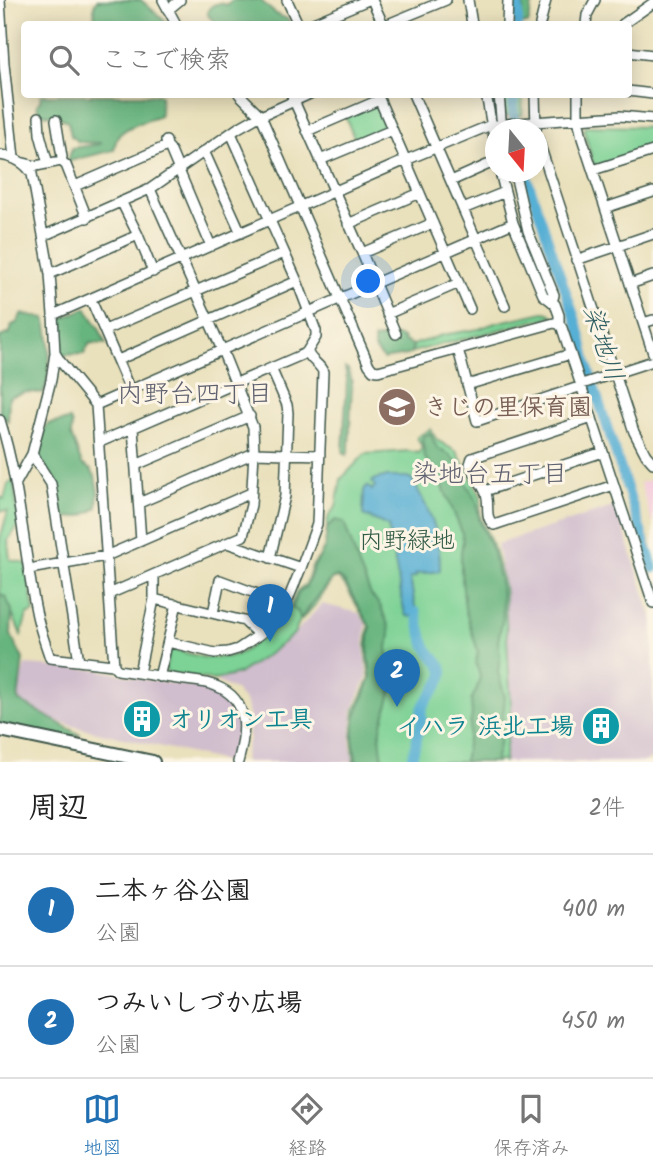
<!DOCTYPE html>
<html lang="ja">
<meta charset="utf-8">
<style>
:root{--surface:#fff;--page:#f2f2f2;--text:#222;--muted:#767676;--line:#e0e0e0;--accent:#1f6fb2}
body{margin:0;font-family:Kalam,"Klee One",sans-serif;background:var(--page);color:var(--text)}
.compass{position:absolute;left:485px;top:119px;width:63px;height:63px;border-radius:50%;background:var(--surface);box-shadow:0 4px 18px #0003;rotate:162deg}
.you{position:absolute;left:369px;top:282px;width:24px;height:24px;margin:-18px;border:5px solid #fff;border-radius:50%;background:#1a73e8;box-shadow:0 0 0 10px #1a73e833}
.badge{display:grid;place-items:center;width:46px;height:46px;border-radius:50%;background:var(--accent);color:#fff;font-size:23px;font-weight:700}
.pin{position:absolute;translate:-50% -58px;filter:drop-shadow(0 2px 4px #0008)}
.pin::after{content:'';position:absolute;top:37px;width:24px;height:21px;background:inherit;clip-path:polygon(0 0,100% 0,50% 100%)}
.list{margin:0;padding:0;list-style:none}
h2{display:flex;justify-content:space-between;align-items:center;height:91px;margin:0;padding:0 28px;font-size:30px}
h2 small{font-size:23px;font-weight:400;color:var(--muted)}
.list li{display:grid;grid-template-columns:46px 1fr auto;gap:21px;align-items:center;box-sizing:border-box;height:112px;padding:0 28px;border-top:2px solid var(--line)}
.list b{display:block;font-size:26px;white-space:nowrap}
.list p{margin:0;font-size:23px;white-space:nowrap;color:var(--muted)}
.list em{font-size:23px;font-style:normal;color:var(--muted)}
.icon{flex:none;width:38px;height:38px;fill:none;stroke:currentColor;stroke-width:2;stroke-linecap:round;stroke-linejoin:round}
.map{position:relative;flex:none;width:653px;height:762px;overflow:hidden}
.search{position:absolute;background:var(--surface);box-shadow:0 4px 18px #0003;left:21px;right:21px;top:21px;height:77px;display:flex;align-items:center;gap:18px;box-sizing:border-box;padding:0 24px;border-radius:7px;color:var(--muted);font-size:26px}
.sheet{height:315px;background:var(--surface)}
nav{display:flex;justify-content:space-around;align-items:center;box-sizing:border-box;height:98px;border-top:2px solid var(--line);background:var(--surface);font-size:19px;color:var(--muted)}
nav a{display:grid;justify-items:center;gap:4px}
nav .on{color:var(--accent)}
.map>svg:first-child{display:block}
.built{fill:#f4cfdd}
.industrial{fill:#d0bdcd}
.green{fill:#7dd295;stroke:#4e8864;stroke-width:2}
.forest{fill:#66b47e;stroke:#427859;stroke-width:2}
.water{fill:#57afd4;stroke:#3b7684;stroke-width:2}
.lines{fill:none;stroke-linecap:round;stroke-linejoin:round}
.river{stroke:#57afd4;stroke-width:10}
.minor-casing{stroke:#3d5548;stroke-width:12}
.major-casing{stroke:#3d5548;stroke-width:16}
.minor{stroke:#fff;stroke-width:9}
.major{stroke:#fff;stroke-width:12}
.labels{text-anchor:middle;stroke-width:6;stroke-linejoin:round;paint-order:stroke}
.education-label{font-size:24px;font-weight:bold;fill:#785e54;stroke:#fcf5e5;text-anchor:start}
.park-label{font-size:24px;fill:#325b47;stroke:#fcf5e5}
.culture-label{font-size:24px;font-weight:bold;fill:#0d838f;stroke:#fcf5e5;text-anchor:start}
.water-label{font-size:26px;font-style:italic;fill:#305f64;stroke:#fcf5e5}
.neighbourhood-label{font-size:26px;fill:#5f6170;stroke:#fcf5e5}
</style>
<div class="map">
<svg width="653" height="762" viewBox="0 0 653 762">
<rect width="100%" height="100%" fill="#fcf5e5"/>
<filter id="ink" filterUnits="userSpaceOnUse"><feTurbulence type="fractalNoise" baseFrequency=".0143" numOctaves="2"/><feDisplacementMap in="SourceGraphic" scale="14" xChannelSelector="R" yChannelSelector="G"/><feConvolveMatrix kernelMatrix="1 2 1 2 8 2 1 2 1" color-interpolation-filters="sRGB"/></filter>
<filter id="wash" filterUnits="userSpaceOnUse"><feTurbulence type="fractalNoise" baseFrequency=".00686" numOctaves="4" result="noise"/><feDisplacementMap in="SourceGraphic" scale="28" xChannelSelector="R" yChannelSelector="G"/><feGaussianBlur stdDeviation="1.57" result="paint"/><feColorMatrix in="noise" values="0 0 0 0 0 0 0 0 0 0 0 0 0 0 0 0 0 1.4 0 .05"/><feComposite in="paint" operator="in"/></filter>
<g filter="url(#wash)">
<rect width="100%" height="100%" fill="#e9e0bc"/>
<path class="built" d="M650 480 653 482V525L640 483Z"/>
<path class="industrial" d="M616 506 653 620V758L644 762H504L511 706 504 586 497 544Z
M322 604 359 613 366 624 364 646 367 677 353 709 350 743 353 758 351 762H246L244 759 249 739 250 718 245 701 235 690 216 681 227 676 238 674 270 653 294 634Z
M25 665 100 670 151 681 210 688 221 694 236 711 238 730 232 758 224 761 80 728 13 708Z"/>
<path class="green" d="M511 0H533L528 24H510Z
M502 95H523L522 115 504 116Z
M378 103 388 126 355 140 345 116Z
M586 126 653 127V148L598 166 593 163 584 130Z
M544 312 549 313 553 316 412 352 413 345 442 335 479 329 495 323Z
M430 429 437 440 457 452 481 497 480 511 481 519 494 549 504 586 511 706 504 762 498 760 497 762H353L354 759 352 738 355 710 370 679 366 647 369 626 346 587 338 578 332 580 314 606 299 622 294 634 270 653 238 674 214 680 168 673 165 669 170 649 206 658 227 657 239 654 250 647 281 622 287 614 297 591 306 584 312 566 320 556 326 545 327 535V523L329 515 336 507 341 479 365 454 409 451 419 453 422 447 417 437Z
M13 480 19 525 8 540 10 560 26 563 34 612 27 615 21 635 5 596 0 594V539L8 511H0V497L4 499 8 484Z"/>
<path class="forest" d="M97 0H141L168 24H95L94 5Z
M232 0H261C264 4 274 13 278 15 285 19 286 16 291 24H216L207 14C209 4 218 2 227 5Z
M524 0H533L528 24H521Z
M41 95H161L160 116C148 121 121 127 117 139 115 142 115 147 114 150L70 161 68 160 72 148 101 144V143L79 142 71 136 68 122C59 115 49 117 39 112L37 105 40 101Z
M86 308 99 328 106 344 90 343 84 354 62 355 59 350 61 342V319Z
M21 314 45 318C51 335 51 378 43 393L26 392 9 397 8 421 0 414V337L10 333 12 325 18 322Z
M399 336 403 338 404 341 413 345 411 353 407 355 383 359 374 348V339Z
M345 368 348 369 352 382 349 449 347 455 344 453 343 450 347 379Z
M70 420 72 425 71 435 82 464 91 470 95 476 98 492 97 507C88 516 73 519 61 517L51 478 39 457 43 432 48 424Z
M430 433 435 444 439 449 450 455 457 463 460 472 477 502 479 520 492 550 501 586 503 617 498 641 500 657 498 672 505 697 501 737 495 762H464L472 714 471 700 476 691 480 677 476 662 478 652 465 609 461 570V552L463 540 461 530 439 477 425 458 422 439 423 436Z
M335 520 344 522 359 566 371 595 380 605 389 627 390 636 387 647 392 690 382 724 380 736 383 762H354L356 759 353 739 355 718 371 678 368 648 370 627 344 581 338 577 332 578 300 619 298 612 292 608 300 590 305 588 307 585 313 568 325 547 327 528Z
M0 594 5 596 12 610 11 635 23 659 18 700 80 735 70 739 0 724Z"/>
<path class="water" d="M384 477H407L412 479C431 515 440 529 440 571L416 574V577L410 578 416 612 411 617 406 616 404 610 388 526 363 515 364 490 367 486 372 490 375 486 372 482 376 479Z"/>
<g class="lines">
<path class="river" d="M518 24V0
M514 94 513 108 516 130
M525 172 580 333 587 365 653 568
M411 762 422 718C417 702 441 690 443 673 443 665 433 657 428 650 421 639 420 624 416 612"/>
</g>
</g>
<g filter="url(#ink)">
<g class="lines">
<defs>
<path id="minor" d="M0 0 4 64 14 158
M163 0 176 24
M287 0 298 24
M372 0 383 24
M468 0 472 24
M168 10 180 0
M311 24 368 0
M388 24 446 0
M507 24 508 0
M540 24 546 0
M586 24 587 15 595 0
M623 24 653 3
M628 52 653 55
M628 91 653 94
M239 94 261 116 369 365 373 370 378 371 554 323 559 324
M291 94 362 253 396 334
M377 94 470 309
M413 94 505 306
M486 94 496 149
M499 94 501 118
M535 94 536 130
M578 94V118L582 138 653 353
M39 117 40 134 48 164
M56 120 62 157 61 161
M307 131 379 100
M538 139 634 432 646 455 653 463
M166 141 167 146 170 149 211 246
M204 151 241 233
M0 155C14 157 25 162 32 174L50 274 53 315 406 160 491 125 620 116 653 119
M320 160 392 130
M24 163 36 166 61 161 66 165 87 218
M593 170 653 151
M500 172 513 223 543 295 555 304 559 315V324L562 328 653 603
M513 172 517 183 528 231 554 295 552 302
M451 181 496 161
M75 186 167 146
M122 203 138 235 153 272
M605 208 653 192
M463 209 505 192
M348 224 420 193
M43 236 150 189 238 128 254 119 310 94
M362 253 433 223
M576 260 653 234
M50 274 138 235
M630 284 653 276
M91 300 130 390
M387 314 459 283
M643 323 653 320
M105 330 284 253
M458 349 477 421 582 386
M55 353 60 361 96 405 114 666 118 670C138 673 158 676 178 679 190 681 205 681 216 686 251 700 246 733 238 762
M118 360 297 281
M582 384 653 361
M467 385 571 354
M96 405 513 223
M592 418 472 458 470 464 485 491 603 452
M0 420C20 483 23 548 36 611 39 627 45 643 50 658L113 665
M133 428 141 541
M100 442 306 353 316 337V331L297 281 231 133
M32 454 51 484 79 661
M136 465 250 416
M16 483 32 454 51 380 55 353 53 315
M485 491C491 502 483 517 494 525L614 485
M139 503 254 453 320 455
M227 543 301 568
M270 558 285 496 288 413 287 405 271 368
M29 569 106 556 251 493
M109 594 243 536 251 505 254 453 253 427 222 350 150 189
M154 599 244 621 259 635
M213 613 220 580 287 605
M168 642 215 653 228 652 238 649 259 635 277 621 283 612 301 568 317 524 323 372C320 363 310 361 308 352
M139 673 154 599V575
M159 677 177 604"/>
<path id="major" d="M0 730 153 762"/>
</defs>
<use href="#minor" class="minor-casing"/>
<use href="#major" class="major-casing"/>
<use href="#minor" class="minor"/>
<use href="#major" class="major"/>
</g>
</g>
<defs>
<symbol id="school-disc" viewBox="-11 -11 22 22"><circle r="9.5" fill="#8d6e63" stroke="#fcf5e5"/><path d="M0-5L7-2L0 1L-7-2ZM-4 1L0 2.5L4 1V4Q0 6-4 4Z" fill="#fff"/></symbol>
<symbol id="building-disc" viewBox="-11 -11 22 22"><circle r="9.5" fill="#0f9aa8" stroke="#fcf5e5"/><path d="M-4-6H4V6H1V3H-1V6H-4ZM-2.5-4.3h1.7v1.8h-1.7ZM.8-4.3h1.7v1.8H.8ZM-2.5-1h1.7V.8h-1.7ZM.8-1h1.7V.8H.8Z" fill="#fff"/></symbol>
</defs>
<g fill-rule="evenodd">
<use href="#school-disc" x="375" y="385" width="44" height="44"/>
<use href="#building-disc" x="120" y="697" width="44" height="44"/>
<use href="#building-disc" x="579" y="704" width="44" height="44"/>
</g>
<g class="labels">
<g class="education-label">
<text x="424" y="415">きじの里保育園</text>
</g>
<g class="park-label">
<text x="407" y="548">内野緑地</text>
</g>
<g class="culture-label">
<text x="169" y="727">オリオン工具</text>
<text x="574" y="734" text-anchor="end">イハラ 浜北工場</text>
</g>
<g class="water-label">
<text transform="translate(604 343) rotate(72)" y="9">染地川</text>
</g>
<g class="neighbourhood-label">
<text x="195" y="402">内野台四丁目</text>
<text x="490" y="482">染地台五丁目</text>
</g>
</g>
</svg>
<svg class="compass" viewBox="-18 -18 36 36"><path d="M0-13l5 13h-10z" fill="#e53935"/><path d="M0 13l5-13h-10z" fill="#767676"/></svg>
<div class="you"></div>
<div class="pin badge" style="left:270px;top:642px">1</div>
<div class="pin badge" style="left:397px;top:707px">2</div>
<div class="search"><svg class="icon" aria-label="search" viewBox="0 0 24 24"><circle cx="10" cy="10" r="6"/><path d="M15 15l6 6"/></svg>ここで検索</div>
</div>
<section class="sheet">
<h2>周辺<small>2件</small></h2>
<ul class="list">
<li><span class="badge">1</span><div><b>二本ヶ谷公園</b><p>公園</p></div><em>400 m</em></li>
<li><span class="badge">2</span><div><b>つみいしづか広場</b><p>公園</p></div><em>450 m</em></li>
</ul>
</section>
<nav>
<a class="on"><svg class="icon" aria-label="map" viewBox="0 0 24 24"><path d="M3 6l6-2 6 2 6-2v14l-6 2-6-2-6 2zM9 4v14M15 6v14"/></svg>地図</a>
<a><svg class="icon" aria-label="directions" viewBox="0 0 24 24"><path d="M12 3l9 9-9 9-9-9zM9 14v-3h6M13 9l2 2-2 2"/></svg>経路</a>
<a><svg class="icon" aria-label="saved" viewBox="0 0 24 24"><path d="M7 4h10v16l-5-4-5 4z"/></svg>保存済み</a>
</nav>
